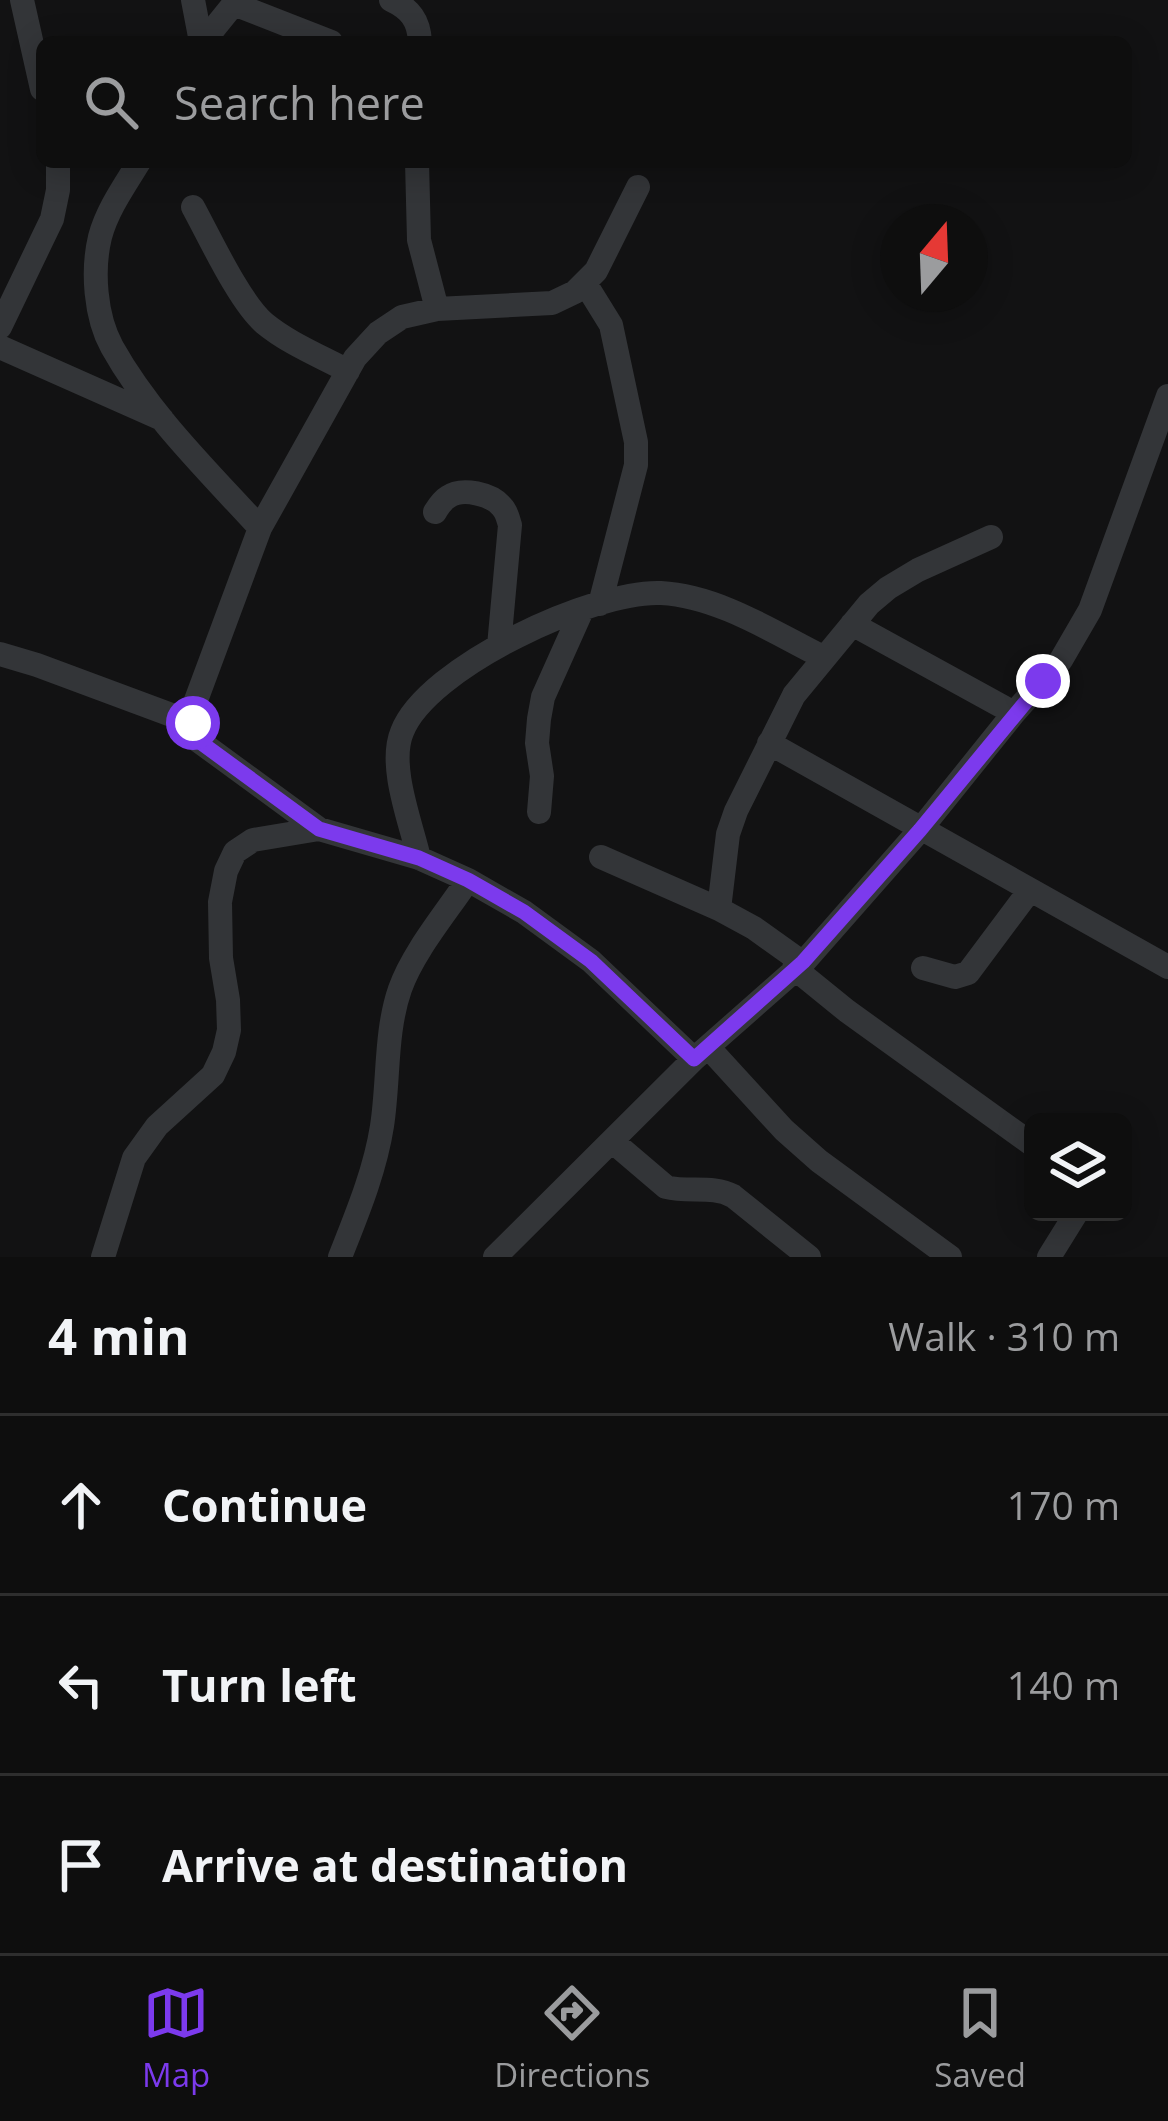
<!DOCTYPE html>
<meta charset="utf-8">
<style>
:root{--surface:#0e0e0e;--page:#1c1c1c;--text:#f1f3f6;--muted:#9b9c9e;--line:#2e2e2e;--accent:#7c3aed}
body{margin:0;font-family:"Open Sans",sans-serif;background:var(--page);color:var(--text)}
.controls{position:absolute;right:36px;bottom:36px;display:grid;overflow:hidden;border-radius:18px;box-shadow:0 6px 30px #0003}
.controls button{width:108px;height:108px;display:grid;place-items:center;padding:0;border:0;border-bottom:3px solid var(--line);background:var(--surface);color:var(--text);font:60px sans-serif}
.compass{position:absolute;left:880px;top:204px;width:108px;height:108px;border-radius:50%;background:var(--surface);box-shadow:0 6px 30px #0003;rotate:19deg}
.stop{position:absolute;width:36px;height:36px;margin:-27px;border:9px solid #7c3aed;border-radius:50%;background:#fff}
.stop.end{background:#7c3aed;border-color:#fff;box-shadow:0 3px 12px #0008}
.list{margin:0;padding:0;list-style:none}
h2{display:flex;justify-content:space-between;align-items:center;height:156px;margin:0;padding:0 48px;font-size:51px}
h2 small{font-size:39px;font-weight:400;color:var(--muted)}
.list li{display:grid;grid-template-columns:78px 1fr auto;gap:36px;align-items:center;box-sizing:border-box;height:180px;padding:0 48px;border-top:3px solid var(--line)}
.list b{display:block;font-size:45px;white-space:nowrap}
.list em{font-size:39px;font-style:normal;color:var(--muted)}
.icon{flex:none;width:66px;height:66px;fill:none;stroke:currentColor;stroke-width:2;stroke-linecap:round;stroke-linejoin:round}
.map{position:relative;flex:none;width:1168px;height:1257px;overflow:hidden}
.search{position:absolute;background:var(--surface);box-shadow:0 6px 30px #0003;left:36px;right:36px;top:36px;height:132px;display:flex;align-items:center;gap:30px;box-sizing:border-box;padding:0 42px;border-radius:18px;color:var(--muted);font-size:45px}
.sheet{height:696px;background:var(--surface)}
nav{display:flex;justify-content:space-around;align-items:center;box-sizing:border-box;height:168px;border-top:3px solid var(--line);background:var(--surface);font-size:33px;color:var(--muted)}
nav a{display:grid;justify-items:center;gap:6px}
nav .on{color:var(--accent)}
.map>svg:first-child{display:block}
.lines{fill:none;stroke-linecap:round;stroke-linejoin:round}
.minor{stroke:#333538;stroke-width:24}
.route{stroke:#7c3aed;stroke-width:15}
</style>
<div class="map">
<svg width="1168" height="1257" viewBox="0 0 1168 1257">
<rect width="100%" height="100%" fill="#121213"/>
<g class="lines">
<path class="minor" d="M22 0 42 89
M193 0 201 42
M391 0C410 9 419 20 420 42
M234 4 331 42
M203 42 237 0
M139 162C125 185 107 210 100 237 92 270 95 316 112 347 150 415 208 471 260 528
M417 162 419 240 437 309
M193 207C210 238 239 301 264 323 288 343 320 356 348 371
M585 283 611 325 636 442V465L600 604
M0 327 52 219 58 190V162
M0 347 162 419
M435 512C438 507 443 500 448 497 462 487 492 494 502 507 507 512 508 519 510 525L499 646
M852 624 1014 713 1061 660 1090 610 1168 396
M0 654 37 665 193 723
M769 743 1168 967
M539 812 542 776 537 743 539 719 543 697 582 610
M319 829 196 739 193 723 195 703 260 528 355 358 378 333 402 317 437 309 552 303 575 292 596 271 638 187
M601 857 719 909 754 928 803 963
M419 858C411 823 388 766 402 732 427 667 594 590 661 593 718 596 773 632 823 657
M719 909 728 834 736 811 794 695 869 604 888 588 918 570 991 537
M794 968 847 1011 1033 1145
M923 968 955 977 968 973 1030 890
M708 1047 784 1130 819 1161 950 1257
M612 1141 666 1187C689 1193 712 1185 733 1196L809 1257
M103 1257 134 1158 157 1126 213 1075 224 1052 229 1030 228 1000 221 958 220 902 226 871 235 852 253 840 319 829 419 858 468 880 524 912 591 961 694 1059
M340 1257C357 1214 375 1171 382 1126 389 1081 385 1032 400 989 413 952 446 913 468 880
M495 1257 694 1059 803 963 920 830 1014 713
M1049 1257 1077 1212"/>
</g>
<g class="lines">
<path class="route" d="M193 723 196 739 319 829 419 858 468 880 524 912 591 961 694 1059 803 962 920 830 1043 681"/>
</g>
</svg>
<div class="controls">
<button><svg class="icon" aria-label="layers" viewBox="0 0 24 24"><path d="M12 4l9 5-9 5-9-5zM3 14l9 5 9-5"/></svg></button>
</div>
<svg class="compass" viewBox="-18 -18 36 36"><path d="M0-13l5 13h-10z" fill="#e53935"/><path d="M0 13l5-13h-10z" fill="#9b9c9e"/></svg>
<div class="stop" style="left:193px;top:723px"></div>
<div class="stop end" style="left:1043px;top:681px"></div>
<div class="search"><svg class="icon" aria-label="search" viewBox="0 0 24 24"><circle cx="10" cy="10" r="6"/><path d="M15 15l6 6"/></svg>Search here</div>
</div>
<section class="sheet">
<h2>4 min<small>Walk · 310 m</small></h2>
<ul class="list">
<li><svg class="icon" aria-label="ahead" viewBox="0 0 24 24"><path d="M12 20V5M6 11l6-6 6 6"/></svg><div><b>Continue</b></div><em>170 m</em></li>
<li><svg class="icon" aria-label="left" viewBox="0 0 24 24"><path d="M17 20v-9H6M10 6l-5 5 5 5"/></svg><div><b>Turn left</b></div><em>140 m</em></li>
<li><svg class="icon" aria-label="arrive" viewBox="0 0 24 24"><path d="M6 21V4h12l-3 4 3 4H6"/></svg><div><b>Arrive at destination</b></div></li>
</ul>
</section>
<nav>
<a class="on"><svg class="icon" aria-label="map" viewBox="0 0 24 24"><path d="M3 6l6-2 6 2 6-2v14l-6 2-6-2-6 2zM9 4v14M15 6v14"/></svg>Map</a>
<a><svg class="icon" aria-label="directions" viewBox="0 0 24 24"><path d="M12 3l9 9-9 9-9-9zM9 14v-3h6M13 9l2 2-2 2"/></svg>Directions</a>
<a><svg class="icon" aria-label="saved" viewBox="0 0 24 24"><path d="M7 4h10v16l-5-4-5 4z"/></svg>Saved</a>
</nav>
